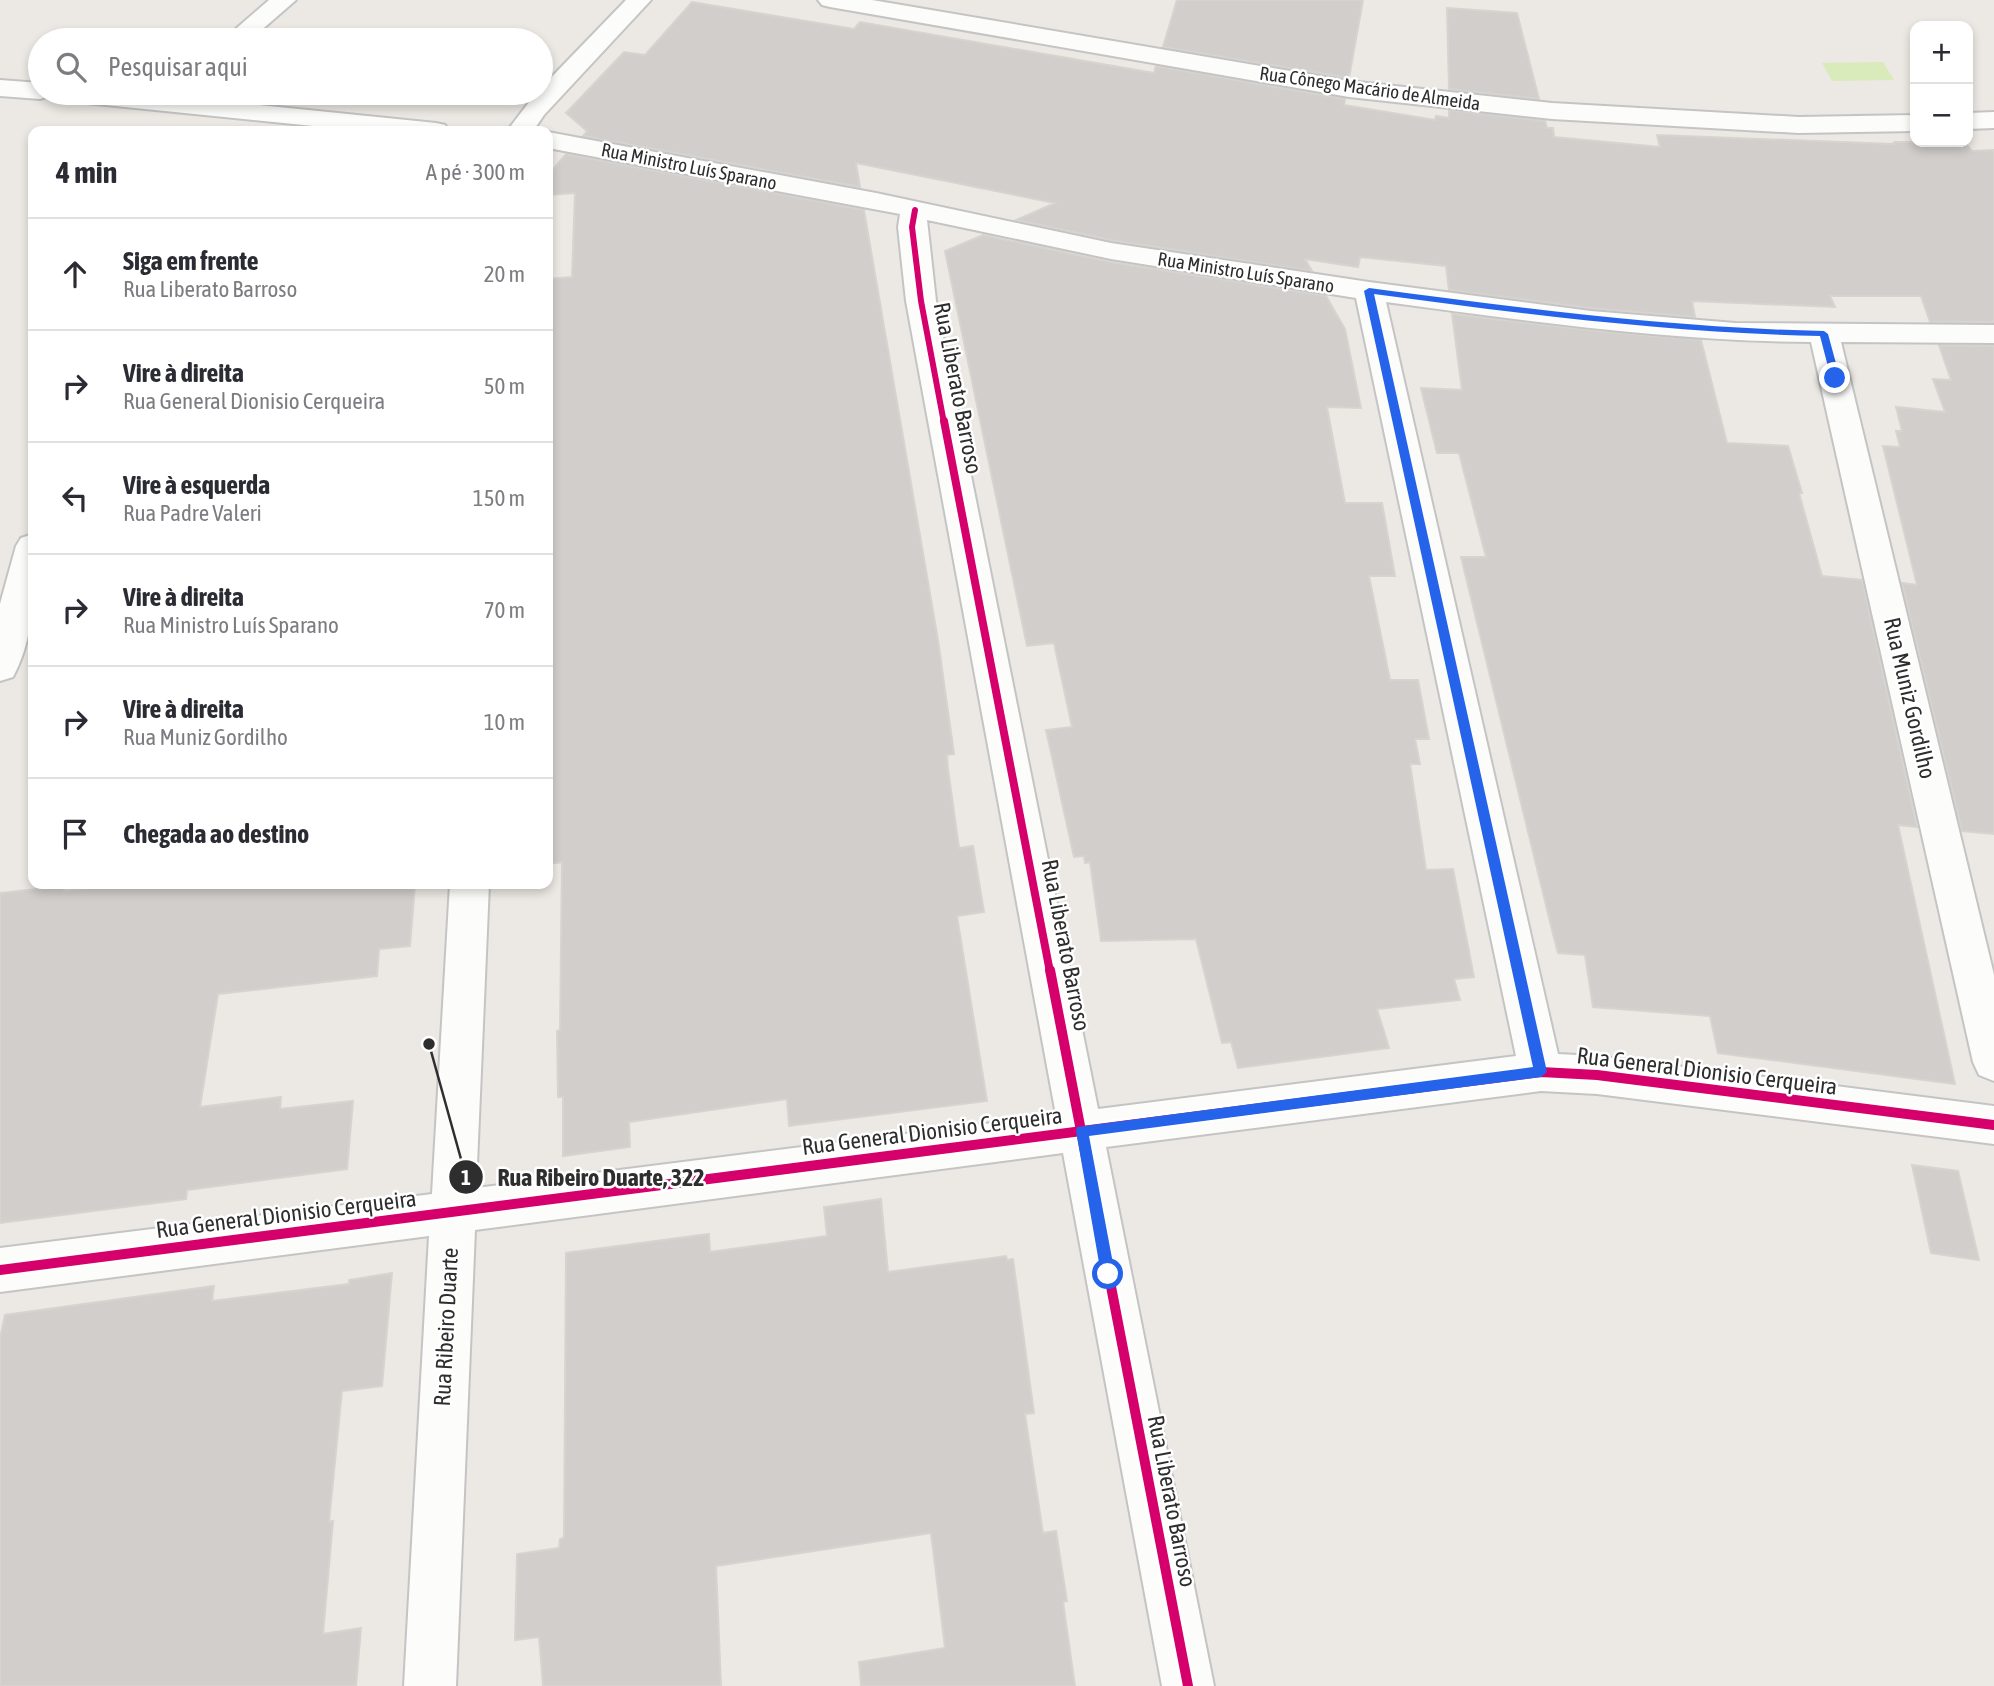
<!DOCTYPE html>
<html lang="pt">
<meta charset="utf-8">
<style>
:root{--surface:#fff;--page:#f2f2f3;--text:#2b2b33;--muted:#7c7c81;--line:#e1e1e2}
body{margin:0;font-family:"Asap Condensed",sans-serif;background:var(--page);color:var(--text)}
.controls{position:absolute;right:21px;top:21px;display:grid;overflow:hidden;border-radius:14px;box-shadow:0 4px 10px #0003}
.controls button{width:63px;height:63px;display:grid;place-items:center;padding:0;border:0;border-bottom:2px solid var(--line);background:var(--surface);color:var(--text);font:35px sans-serif}
.stop{position:absolute;width:21px;height:21px;margin:-16px;border:5px solid #2563eb;border-radius:50%;background:#fff}
.stop.end{background:#2563eb;border-color:#fff;box-shadow:0 2px 7px #0008}
.list{margin:0;padding:0;list-style:none}
h2{display:flex;justify-content:space-between;align-items:center;height:91px;margin:0;padding:0 28px;font-size:30px}
h2 small{font-size:23px;font-weight:400;color:var(--muted)}
.list li{display:grid;grid-template-columns:46px 1fr auto;gap:21px;align-items:center;box-sizing:border-box;height:112px;padding:0 28px;border-top:2px solid var(--line)}
.list b{display:block;font-size:26px;white-space:nowrap}
.list p{margin:0;font-size:23px;white-space:nowrap;color:var(--muted)}
.list em{font-size:23px;font-style:normal;color:var(--muted)}
.icon{flex:none;width:38px;height:38px;fill:none;stroke:currentColor;stroke-width:2;stroke-linecap:round;stroke-linejoin:round}
.map{position:relative;flex:none;width:1994px;height:1686px;overflow:hidden}
.search{position:absolute;background:var(--surface);box-shadow:0 4px 10px #0003;left:28px;top:28px;width:525px;height:77px;display:flex;align-items:center;gap:18px;box-sizing:border-box;padding:0 24px;border-radius:38px;color:var(--muted);font-size:26px}
.panel{position:absolute;background:var(--surface);box-shadow:0 4px 10px #0003;left:28px;top:126px;width:525px;height:763px;border-radius:14px}
.map>svg:first-child{display:block}
.pitch{fill:#d9eabb}
.building{fill:#d1cecb;stroke:#d7d4d0;stroke-width:2}
.lines{fill:none;stroke-linecap:round;stroke-linejoin:round}
.minor-casing{stroke:#c5c4c5;stroke-width:4}
.minor{fill:#fcfcfb;fill-rule:evenodd}
.cycleway-far2-casing{stroke:#fff;stroke-width:10}
.cycleway-far1-casing{stroke:#fff;stroke-width:12}
.cycleway-casing{stroke:#fff;stroke-width:15}
.cycleway-far2{stroke:#d6006c;stroke-width:6}
.cycleway-far1{stroke:#d6006c;stroke-width:8}
.cycleway{stroke:#d6006c;stroke-width:10}
.route{fill:#2563eb}
.labels{text-anchor:middle;stroke-width:5;stroke-linejoin:round;paint-order:stroke}
.far-street-label{font-size:19px;fill:#2e2e2e;stroke:#fff}
.street-label{font-size:23px;fill:#2e2e2e;stroke:#fff}
.leader{fill:none;stroke:#2e2e2e;stroke-width:2.5}
.callout-dot{fill:#2e2e2e;stroke:#fff;stroke-width:2.5}
.mark-label{font-size:21px;text-anchor:middle;font-weight:bold;fill:#fff}
.callout-label{font-size:24px;text-anchor:middle;font-weight:bold;fill:#2e2e2e;stroke:#fff;stroke-width:5;stroke-linejoin:round;paint-order:stroke}
</style>
<div class="map">
<svg width="1994" height="1686" viewBox="0 0 1994 1686">
<rect width="100%" height="100%" fill="#ece8e4"/>
<path class="pitch" d="M1883 62 1894 80 1832 81 1822 63Z"/>
<path class="building" d="M1177 0H1363L1349 78 1163 47Z
M692 2 854 29 860 22 1154 73 1156 66 1345 99 1344 105 1435 120 1436 116 1449 118V110L1545 121 1547 128H1553L1554 137 1660 147 1657 135 1893 144 1894 142H1965L1972 151 1994 150V322H1930L1921 296H1830L1835 307 1692 301 1695 317 1591 308 1449 290 1446 266 1360 257 1358 267 1305 259 1312 271 1111 240 1016 220 1055 203 856 163 860 187 583 136 587 131 566 113 624 52 645 55Z
M1447 8 1517 13 1539 99 1449 89Z
M566 154 864 210 938 640 954 754 947 755 948 769 959 848 973 846 984 912 957 916 987 1101 789 1126 787 1099 629 1122 630 1147 563 1156V1097H558L557 1031 560 1030 562 862 548 864V279L572 277 575 193 548 195V175Z
M983 235 1110 262 1326 296 1345 329 1361 408 1327 407 1345 503H1382L1395 576H1369L1390 680H1418L1429 739H1415L1420 764H1410L1426 870 1453 869 1474 977 1454 979 1460 1000 1377 1009 1389 1048 1238 1068 1231 1042 1222 1043 1196 939 1101 941 1090 862 1085 863 1084 856 1074 857 1046 730 1072 727 1054 643 1027 646 945 251Z
M1452 314 1597 331 1701 340 1727 443 1788 446 1802 493H1799L1822 576 1862 580 1917 827 1898 825 1955 1084 1718 1053 1710 1016 1593 1007 1585 955 1558 953 1553 934 1461 557H1486L1459 453H1437L1421 388 1462 390Z
M1939 345 1994 346V834L1962 831 1902 583 1917 585 1883 446 1900 447 1896 431H1902L1896 407 1945 412 1933 379 1951 380Z
M125 884H415L410 946 379 949 377 976 218 994 200 1107 281 1097 280 1109 353 1101 347 1169 187 1190 186 1199 0 1223V893L65 886 64 891Z
M1912 1165 1958 1171 1979 1260 1931 1253Z
M881 1199 888 1272 1006 1256 1007 1260 1013 1259 1034 1413 1025 1414 1043 1533 1056 1531 1067 1601 1063 1602 1075 1686H861L859 1662 945 1648 931 1533 716 1566 721 1686H543L539 1637 515 1640 517 1554 559 1548 560 1539 564 1538 566 1253 709 1234 710 1252 827 1236 824 1207Z
M392 1273 382 1386 342 1391 329 1522 333 1521 323 1634 361 1628 356 1686H0V1338L5 1315 214 1286 212 1301 349 1284V1280Z"/>
<g class="lines">
<defs>
<path id="minor" d="M269 0H296L250 40H223Z
M626 0H651L544 115 533 131H507L536 93H541V88Z
M818 0H872L1349 81 1552 103 1799 117 1915 115V131L1799 133 1552 119 1349 97 830 7 822 5Z
M0 80 40 83V93H52L49 96 40 99 0 96Z
M53 93H139L436 123 445 125 449 131H362L66 101 57 98Z
M1994 112V128L1968 129V113Z
M548 132 876 193 1111 243 1369 282 1591 311 1735 323 1994 325V343L1841 342 1994 975V1081L1979 1075 1973 1062 1811 342C1668 341 1527 321 1386 302L1558 1054 1597 1056 1994 1106V1144L1597 1094 1541 1091 1106 1147 1214 1686H1162L1063 1153 475 1230 456 1686H404L429 1236 0 1292V1248L432 1194 450 884H489L476 1188 1056 1115 906 301 898 227 900 214 548 148ZM927 220 1111 259 1356 298 1516 1056 1098 1109 936 301Z
M33 534C35 581 36 635 13 677L0 681V604L16 546 21 538Z"/>
</defs>
<use href="#minor" class="minor-casing"/>
<use href="#minor" class="minor"/>
<defs>
<path id="cycleway-far2" d="M915 210 912 227 921 301 944 423"/>
<path id="cycleway-far1" d="M944 421 1050 972"/>
<path id="cycleway" d="M1050 970 1188 1686
M0 1270 1541 1072 1597 1075 1994 1125"/>
</defs>
<use href="#cycleway-far2" class="cycleway-far2-casing"/>
<use href="#cycleway-far1" class="cycleway-far1-casing"/>
<use href="#cycleway" class="cycleway-casing"/>
<use href="#cycleway-far2" class="cycleway-far2"/>
<use href="#cycleway-far1" class="cycleway-far1"/>
<use href="#cycleway" class="cycleway"/>
</g>
<path class="route" d="M1369 288C1520 308 1671 328 1824 331L1828 334 1840 378 1835 381 1831 378 1820 336C1670 333 1522 314 1374 294L1547 1072 1541 1077 1089 1136 1115 1274 1108 1280 1101 1274 1076 1131 1077 1127 1533 1067 1364 291Z"/>
<g class="labels">
<g class="far-street-label">
<text transform="translate(1370 88) rotate(8)" y="7">Rua Cônego Macário de Almeida</text>
<text transform="translate(689 166) rotate(11)" y="7">Rua Ministro Luís Sparano</text>
<text transform="translate(1246 272) rotate(9)" y="7">Rua Ministro Luís Sparano</text>
</g>
<g class="street-label">
<text transform="translate(958 388) rotate(79)" y="8">Rua Liberato Barroso</text>
<text transform="translate(1910 698) rotate(77)" y="8">Rua Muniz Gordilho</text>
<text transform="translate(1066 945) rotate(79)" y="8">Rua Liberato Barroso</text>
<text transform="translate(1707 1071) rotate(7)" y="8">Rua General Dionisio Cerqueira</text>
<text transform="translate(932 1131) rotate(-7)" y="8">Rua General Dionisio Cerqueira</text>
<text transform="translate(286 1214) rotate(-7)" y="8">Rua General Dionisio Cerqueira</text>
<text transform="translate(446 1327) rotate(-87)" y="8">Rua Ribeiro Duarte</text>
<text transform="translate(1172 1501) rotate(79)" y="8">Rua Liberato Barroso</text>
</g>
</g>
<path class="leader" d="M429 1044L466 1177"/>
<g class="callout-dot">
<circle cx="429" cy="1044" r="7"/>
<circle cx="466" cy="1177" r="18"/>
</g>
<g class="mark-label">
<text x="466" y="1185">1</text>
</g>
<g class="callout-label">
<text x="601" y="1186">Rua Ribeiro Duarte, 322</text>
</g>
</svg>
<div class="controls">
<button>+</button>
<button>−</button>
</div>
<div class="stop" style="left:1108px;top:1274px"></div>
<div class="stop end" style="left:1835px;top:378px"></div>
<div class="search"><svg class="icon" aria-label="search" viewBox="0 0 24 24"><circle cx="10" cy="10" r="6"/><path d="M15 15l6 6"/></svg>Pesquisar aqui</div>
<section class="panel">
<h2>4 min<small>A pé · 300 m</small></h2>
<ul class="list">
<li><svg class="icon" aria-label="ahead" viewBox="0 0 24 24"><path d="M12 20V5M6 11l6-6 6 6"/></svg><div><b>Siga em frente</b><p>Rua Liberato Barroso</p></div><em>20 m</em></li>
<li><svg class="icon" aria-label="right" viewBox="0 0 24 24"><path d="M7 20v-9h11M14 6l5 5-5 5"/></svg><div><b>Vire à direita</b><p>Rua General Dionisio Cerqueira</p></div><em>50 m</em></li>
<li><svg class="icon" aria-label="left" viewBox="0 0 24 24"><path d="M17 20v-9H6M10 6l-5 5 5 5"/></svg><div><b>Vire à esquerda</b><p>Rua Padre Valeri</p></div><em>150 m</em></li>
<li><svg class="icon" aria-label="right" viewBox="0 0 24 24"><path d="M7 20v-9h11M14 6l5 5-5 5"/></svg><div><b>Vire à direita</b><p>Rua Ministro Luís Sparano</p></div><em>70 m</em></li>
<li><svg class="icon" aria-label="right" viewBox="0 0 24 24"><path d="M7 20v-9h11M14 6l5 5-5 5"/></svg><div><b>Vire à direita</b><p>Rua Muniz Gordilho</p></div><em>10 m</em></li>
<li><svg class="icon" aria-label="arrive" viewBox="0 0 24 24"><path d="M6 21V4h12l-3 4 3 4H6"/></svg><div><b>Chegada ao destino</b></div></li>
</ul>
</section>
</div>
